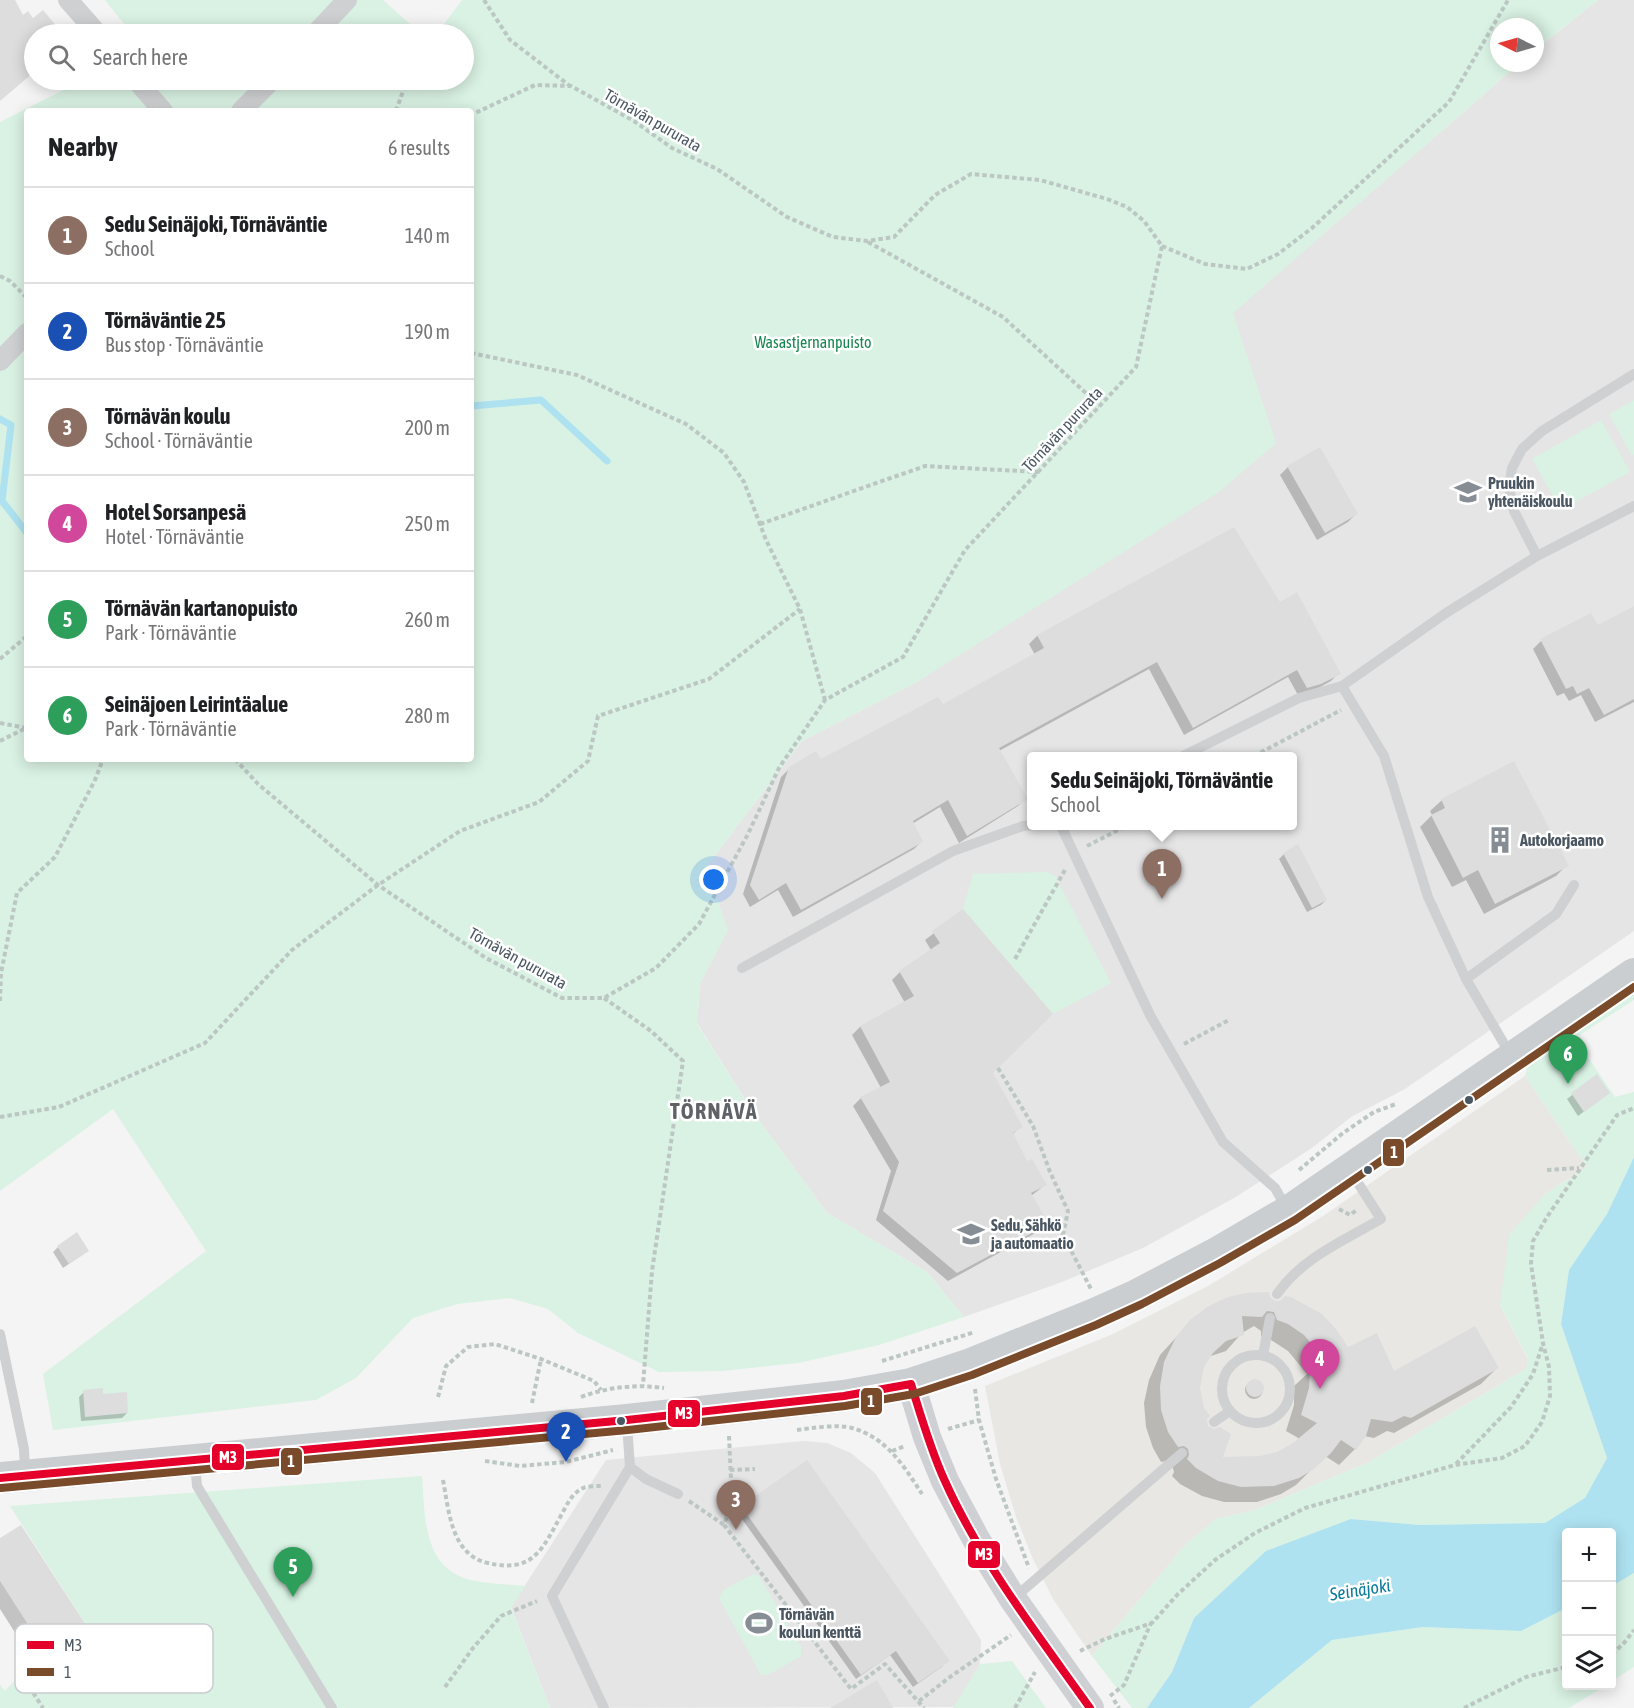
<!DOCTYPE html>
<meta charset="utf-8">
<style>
:root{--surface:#fff;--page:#f2f2f2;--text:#202124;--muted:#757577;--line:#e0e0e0;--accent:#111827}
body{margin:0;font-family:"Asap Condensed",sans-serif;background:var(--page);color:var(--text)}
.controls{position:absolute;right:18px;bottom:18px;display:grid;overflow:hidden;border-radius:6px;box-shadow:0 3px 15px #0003}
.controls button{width:54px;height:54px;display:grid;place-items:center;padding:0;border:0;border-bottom:2px solid var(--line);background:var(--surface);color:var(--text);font:30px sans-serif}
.compass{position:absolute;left:1490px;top:18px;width:54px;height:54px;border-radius:50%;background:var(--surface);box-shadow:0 3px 15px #0003;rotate:275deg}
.you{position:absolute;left:714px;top:880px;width:21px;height:21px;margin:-15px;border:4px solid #fff;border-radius:50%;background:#1a73e8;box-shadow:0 0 0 9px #1a73e833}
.badge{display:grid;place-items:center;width:39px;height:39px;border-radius:50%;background:var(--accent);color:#fff;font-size:20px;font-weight:700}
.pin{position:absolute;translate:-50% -50px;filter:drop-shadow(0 2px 3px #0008)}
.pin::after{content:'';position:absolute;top:32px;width:21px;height:18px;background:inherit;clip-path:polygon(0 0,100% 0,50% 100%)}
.popup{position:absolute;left:1027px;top:752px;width:270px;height:78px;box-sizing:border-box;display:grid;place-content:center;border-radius:6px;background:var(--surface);filter:drop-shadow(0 2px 4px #0005);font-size:20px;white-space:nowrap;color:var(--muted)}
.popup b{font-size:22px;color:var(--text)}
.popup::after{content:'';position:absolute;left:50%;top:100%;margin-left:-12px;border:12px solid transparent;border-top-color:var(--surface)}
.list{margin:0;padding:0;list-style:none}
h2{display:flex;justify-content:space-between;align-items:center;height:78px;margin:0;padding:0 24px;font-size:26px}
h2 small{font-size:20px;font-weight:400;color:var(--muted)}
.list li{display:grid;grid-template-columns:39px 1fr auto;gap:18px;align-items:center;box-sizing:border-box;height:96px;padding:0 24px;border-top:2px solid var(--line)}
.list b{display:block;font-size:22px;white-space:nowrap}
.list p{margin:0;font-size:20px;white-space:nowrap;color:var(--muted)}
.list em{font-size:20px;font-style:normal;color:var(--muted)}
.icon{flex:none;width:33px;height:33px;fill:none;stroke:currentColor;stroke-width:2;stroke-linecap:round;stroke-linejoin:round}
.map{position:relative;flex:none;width:1634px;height:1708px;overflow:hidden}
.search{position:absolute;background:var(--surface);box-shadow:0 3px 15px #0003;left:24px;top:24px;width:450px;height:66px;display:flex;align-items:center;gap:15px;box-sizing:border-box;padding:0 21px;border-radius:33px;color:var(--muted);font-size:22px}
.panel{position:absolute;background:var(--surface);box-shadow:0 3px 15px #0003;left:24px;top:108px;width:450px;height:654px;border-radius:6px}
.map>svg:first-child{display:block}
.commercial{fill:#e8e7e3}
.education{fill:#e6e5e6;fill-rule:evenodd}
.green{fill:#d9f2e3;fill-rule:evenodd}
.water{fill:#aee2f0}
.shadow{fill:#0003;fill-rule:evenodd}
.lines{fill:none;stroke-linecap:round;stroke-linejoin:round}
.stream{stroke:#aee2f0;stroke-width:7}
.building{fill:#ddddde;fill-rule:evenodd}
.path{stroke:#bcc7c4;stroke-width:4;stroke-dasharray:4.5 3;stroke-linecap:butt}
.service{stroke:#ced0d2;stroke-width:10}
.minor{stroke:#ced0d2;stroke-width:20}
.secondary{stroke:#ced0d4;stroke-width:28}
.primary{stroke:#caced1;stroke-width:32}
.bus-1-casing{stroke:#fff;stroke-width:12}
.bus-2-casing{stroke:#fff;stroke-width:12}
.bus-1{stroke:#e4002b;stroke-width:8}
.bus-2{stroke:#7a4b2a;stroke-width:8}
.bus-dot{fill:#4a5661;stroke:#fff;stroke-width:2}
.labels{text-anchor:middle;stroke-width:5;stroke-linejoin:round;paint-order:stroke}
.street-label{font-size:16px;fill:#4a5661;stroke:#fff}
.park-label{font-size:16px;fill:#17864f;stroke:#fff}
.poi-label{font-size:16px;font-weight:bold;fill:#4a5661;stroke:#fff;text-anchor:start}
.water-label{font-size:18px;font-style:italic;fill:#0c7c9b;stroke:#fff}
.district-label{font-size:22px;font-weight:bold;letter-spacing:1.5px;fill:#5f6368;stroke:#fff}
.key{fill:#fff;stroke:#c9ccd0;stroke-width:1.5}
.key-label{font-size:16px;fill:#4a5661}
.line-badge{stroke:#fff;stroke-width:2}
.badge-label{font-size:16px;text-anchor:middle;font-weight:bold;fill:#fff}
</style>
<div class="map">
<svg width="1634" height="1708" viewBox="0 0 1634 1708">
<rect width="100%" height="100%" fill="#f4f4f4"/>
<path class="commercial" d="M1525 1076 1587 1167 1544 1195 1500 1305 1528 1359 1526 1369 1367 1463 1255 1510 1216 1519 1187 1543 1092 1656 1053 1599 1033 1559 1016 1517 1000 1464 985 1386 1113 1334 1208 1286 1323 1216Z"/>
<path class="education" d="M1598 0H1634V931L1405 1089 1351 1117 1312 1148 1234 1198 1143 1248 1062 1282 964 1317 927 1272 827 1213 755 1115 697 1023 700 983 727 931 707 866 802 741 917 682 1232 313 1520 63H1535V50ZM1032 756H1292V826H1032Z
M804 1441 827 1443 851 1453 875 1473 981 1640 980 1664 955 1707 550 1708 511 1607 606 1460Z"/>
<path class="green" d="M105 0H383L419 32 441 28 462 0H1598L1535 50V27H1499V63H1520L1233 313 1276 443 1219 492 917 682 802 741 707 866 728 931 700 983 697 1024 755 1115 827 1213 927 1272 964 1317 879 1345 798 1363 722 1371 659 1372 578 1333 548 1309 510 1298 457 1304 413 1318 356 1378 316 1400 53 1430 43 1374 206 1251 113 1109 0 1191V122L83 80H464V34H132ZM27 111H471V759H27Z
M1634 400V454L1632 456 1609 414Z
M1601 420 1630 472 1561 510 1532 459Z
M1047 872 1055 876 1111 983 1053 1014 963 909 973 874Z
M1634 991V1000L1575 1038 1615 1097 1634 1092V1157L1607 1214 1569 1270 1561 1324 1607 1458 1585 1499 1545 1523 1420 1525 1351 1519 1194 1618 1172 1672 1147 1708H1132L1092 1656 1187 1543 1216 1519 1255 1510 1367 1463 1526 1369 1528 1358 1500 1305 1509 1235 1544 1195 1587 1167 1525 1076 1529 1060Z
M422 1476C425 1515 422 1567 470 1580 487 1584 507 1584 525 1586L511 1608 550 1708H0V1685L5 1691 21 1674 54 1665 95 1639 10 1506Z
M1634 1573V1667L1612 1681V1586Z
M753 1574 759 1576 801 1647V1656L768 1675H761L719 1598 723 1590Z
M1566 1608V1686H1605L1569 1708H1249L1332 1640 1423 1627 1521 1631Z
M1012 1661 1046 1708H953L980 1664Z"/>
<path class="water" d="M1634 1157V1573L1612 1586V1532H1566V1608L1521 1631 1423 1627 1332 1640 1249 1708H1147L1172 1672 1194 1618 1266 1551 1351 1519 1420 1525 1545 1523 1585 1498 1607 1458 1561 1324 1569 1270 1607 1214Z"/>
<path class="shadow" d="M0 0H13L22 18 33 20 43 12 61 34H34V71L0 100Z
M1288 467 1356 514 1348 522 1317 540 1280 475Z
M1234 529 1279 604 1339 673 1331 681 1311 692 1298 695 1288 677 1184 735 1149 669 999 751 1026 798 1018 806 959 843 940 807 912 824 922 841 914 849 793 917 778 890 750 907 743 894 781 777 790 768 821 761 942 706 1035 655 1029 644 1037 636Z
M1634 608V702L1595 722 1581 695 1569 701 1564 693 1557 696 1533 649 1541 641 1597 627Z
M1514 763 1567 865 1556 876 1484 914 1466 880 1452 887 1420 827 1432 815 1430 811 1441 801Z
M1284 854 1326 900 1321 905 1307 912 1279 859Z
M963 911 991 1073 1021 1126 1012 1135 1026 1163 1045 1185 1031 1196 1047 1223 1039 1231 948 1281 876 1220 891 1171 853 1106 861 1098 881 1088 852 1035 860 1027 905 1003 892 980 900 972 931 950 925 940Z
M1597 1076 1609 1093 1578 1116 1567 1099Z
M58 1247 82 1255 63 1268 53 1252Z
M1269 1298 1347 1349 1393 1373 1497 1368 1481 1384 1394 1433 1387 1431 1374 1438 1364 1436 1355 1449 1339 1465 1325 1456 1296 1485 1281 1494 1257 1502H1224L1202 1496 1180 1484 1172 1476 1174 1472 1172 1465 1167 1461 1161 1462 1153 1448 1146 1427 1144 1403 1149 1380 1160 1355 1191 1321ZM1254 1326 1261 1331V1336L1271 1340 1288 1351 1307 1374 1294 1386V1405L1286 1431 1300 1439 1278 1454 1260 1458H1221L1206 1427 1198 1388 1202 1367 1208 1357 1226 1351 1242 1333Z
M1245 1390a9 9 0 1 1 18 0a9 9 0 1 1-18 0Z
M84 1392 102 1396 127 1413 122 1418 81 1421 79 1397Z
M742 1507 943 1666 913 1687 890 1655 856 1679 737 1512Z
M0 1540 93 1639 82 1650 42 1675 0 1609Z"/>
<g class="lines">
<path class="stream" d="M471 406 541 400 607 461
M0 419 11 425 2 501 27 533"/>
</g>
<path class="building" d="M0 0H15L23 15 28 11 33 18 43 10 63 34H34V72L0 101Z
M1320 447 1358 514 1325 533 1287 466Z
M1234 527 1280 602 1297 592 1341 674 1321 684 1307 688 1297 670 1193 728 1157 662 999 748 1028 799 967 836 948 800 913 821 923 842 801 910 786 883 759 900 750 885 789 767 816 751 821 759 938 697 943 704 1044 648 1037 635Z
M1634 606V699L1604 715 1589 688 1577 694 1573 686 1566 689 1540 639 1591 613 1598 625Z
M1514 761 1569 866 1495 904 1478 870 1463 878 1431 815 1445 808 1441 799Z
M1298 844 1327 900 1312 908 1283 853Z
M963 909 1053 1014 993 1073 1023 1127 1013 1133 1027 1161 1032 1159 1047 1185 1031 1193 1049 1224 957 1273 883 1211 899 1162 860 1097 890 1082 860 1026 914 996 899 971 940 943 932 931Z
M1597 1074 1610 1093 1584 1112 1571 1093Z
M77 1232 89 1251 69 1264 57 1246Z
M1269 1292 1270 1297 1275 1301H1280L1285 1296 1291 1297 1322 1314 1336 1329 1348 1347 1377 1333 1394 1371 1475 1326 1499 1368 1411 1418 1404 1416 1392 1422 1371 1419 1366 1436 1356 1450 1341 1440 1331 1453 1314 1469 1299 1478 1274 1486 1241 1487 1218 1481 1196 1468 1187 1459 1189 1455 1188 1449 1184 1446 1178 1447 1168 1432 1161 1410 1160 1386 1164 1362 1176 1337 1190 1320 1207 1307 1228 1297 1246 1293ZM1267 1311 1274 1312 1277 1320 1288 1324 1304 1335 1326 1361 1310 1368 1309 1388 1301 1415 1317 1423 1293 1443 1277 1452 1260 1456 1223 1457 1231 1434 1220 1427 1214 1429 1208 1426 1207 1419 1210 1416 1204 1408 1200 1388 1204 1367 1213 1353 1226 1341 1244 1335 1242 1316 1262 1317Z
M1246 1388a9 9 0 1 1 18 0a9 9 0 1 1-18 0Z
M103 1388V1394L127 1392 128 1413 85 1417 83 1390Z
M807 1460 950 1661 918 1683 896 1651 861 1675 741 1506Z
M21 1525 95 1639 54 1665 0 1581V1538Z
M877 1680 893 1708H830Z"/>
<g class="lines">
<path class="path" d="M484 0 510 40 570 86
M419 34V33
M396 111 407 80
M868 242 1003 317 1100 406
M1162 246 1205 264 1247 269 1278 254 1312 228 1449 102 1508 0
M0 276 10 281 27 298
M471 353 577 375 686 424 724 453 744 482 766 540 800 609 825 700
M760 524 925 466 1039 472
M0 659 27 636
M0 723 26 728
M0 741 26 728
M1254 756 1341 710
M235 759 258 784 378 885 486 958 562 998H604L656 968 699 924 748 834 779 768 825 700 903 657 965 550 1136 367 1162 246 1144 221 1127 207 1107 199 1040 180 971 174 935 195 894 237 867 241 833 237 787 217 717 169 672 148 634 121 571 86 535 85 471 115
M1087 846 1126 826
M1015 959 1066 868
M604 998 651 1031 683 1061 652 1271 643 1385
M0 1001 1 973 17 893 55 857 95 780 103 759
M1184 1044 1229 1020
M998 1068 1033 1126 1050 1172 1068 1211 1063 1235 1091 1289
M0 1117 59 1107 205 1043 292 950 378 885 460 831 539 802 588 761 598 716 709 679 800 609
M1299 1170 1343 1133 1374 1112 1396 1104
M1547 1170 1579 1168
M1339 1209 1350 1215 1358 1209
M882 1361 975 1332
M975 1389 979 1420 996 1479 1029 1568
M438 1397 446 1366 468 1347 495 1344 541 1359 594 1381 601 1390
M581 1397C608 1387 636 1384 664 1388
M532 1403 541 1359
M948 1429 979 1420
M797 1430C811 1428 839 1424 852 1428 886 1437 904 1466 922 1494
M729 1436 732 1501 724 1525 851 1689 885 1664 924 1708
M892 1451 905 1446
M485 1461 520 1466 566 1462 613 1450
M1456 1464 1511 1407 1533 1374 1543 1343
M730 1470 755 1469
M443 1480C449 1511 451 1555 488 1563 535 1574 543 1547 563 1512 568 1502 573 1493 583 1488 588 1486 596 1486 601 1486
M689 1501 724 1525
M1080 1651 1105 1639 1152 1623 1177 1595 1215 1560 1255 1533 1305 1508 1455 1465 1502 1458 1525 1446 1542 1422 1550 1396 1549 1367 1543 1343 1531 1264 1533 1241 1547 1217 1617 1115 1634 1108
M1612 1654 1624 1643 1634 1630
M21 1674 43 1708
M445 1687 473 1648 501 1616 537 1601
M1110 1696 1124 1685 1151 1623
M1114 1700 1119 1708
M919 1701 950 1677 1011 1635
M1015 1708 1035 1672
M1464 1708 1526 1677 1566 1667"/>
<path class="service" d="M1537 556 1514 511 1509 488 1512 468 1522 449 1542 431 1634 374
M1342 686 1384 756 1428 897 1466 979 1510 1054
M1183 756 1299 698 1342 686 1446 613 1537 556 1634 506
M1061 826 1150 1015 1223 1142 1275 1188 1287 1209
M742 968 953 851 1023 826 1032 825
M1466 979 1556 914 1574 885
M1277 1294C1302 1258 1343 1241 1381 1219L1351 1172
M0 1334 24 1449 25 1472
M1222 1389a34 34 0 1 1 68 0a34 34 0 1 1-68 0Z
M1263 1355 1270 1318
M1214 1422 1230 1411
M195 1464 197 1486 332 1708
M630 1467 646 1479 678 1494
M1013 1599 1182 1453
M604 1708 552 1596 630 1467 627 1424"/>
<path class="minor" d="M68 0 98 34
M315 34 347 0
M136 80 163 111
M241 111 272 80
M0 361 27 333"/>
<path class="secondary" d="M911 1384 927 1437 945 1481 976 1539 1013 1599 1090 1708"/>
<path class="primary" d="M0 1478 627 1420 844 1396 911 1384 968 1365 1092 1315 1137 1295 1215 1254 1289 1211 1634 974"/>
<defs>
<path id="bus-1" d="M911 1384C921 1416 930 1448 944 1479 981 1562 1038 1635 1090 1708
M0 1478 627 1420 844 1396 911 1384"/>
<path id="bus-2" d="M1 1488 628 1430 845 1406 914 1394 972 1375 1096 1325 1142 1304 1220 1263 1295 1220 1634 987"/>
</defs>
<use href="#bus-1" class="bus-1-casing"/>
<use href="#bus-2" class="bus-2-casing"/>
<use href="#bus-1" class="bus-1"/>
<use href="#bus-2" class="bus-2"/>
</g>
<defs>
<symbol id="school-bare" viewBox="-9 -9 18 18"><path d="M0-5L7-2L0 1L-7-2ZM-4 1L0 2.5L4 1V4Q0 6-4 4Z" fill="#868d94" stroke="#fff" stroke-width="2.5" paint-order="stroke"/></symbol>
<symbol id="building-bare" viewBox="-9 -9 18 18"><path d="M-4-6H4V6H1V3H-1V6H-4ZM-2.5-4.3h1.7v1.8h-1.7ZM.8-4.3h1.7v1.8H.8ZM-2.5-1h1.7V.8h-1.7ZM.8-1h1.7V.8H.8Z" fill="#868d94" stroke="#fff" stroke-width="2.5" paint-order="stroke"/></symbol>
<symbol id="stadium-bare" viewBox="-9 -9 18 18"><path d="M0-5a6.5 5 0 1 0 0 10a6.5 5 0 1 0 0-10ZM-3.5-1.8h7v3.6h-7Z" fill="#868d94" stroke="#fff" stroke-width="2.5" paint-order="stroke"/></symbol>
</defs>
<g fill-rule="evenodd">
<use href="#school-bare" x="1449" y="473" width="38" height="38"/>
<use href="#building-bare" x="1481" y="821" width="38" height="38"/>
<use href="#school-bare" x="952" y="1215" width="38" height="38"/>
<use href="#stadium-bare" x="740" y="1604" width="38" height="38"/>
</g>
<g class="bus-dot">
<circle cx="1469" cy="1100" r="5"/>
<circle cx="1368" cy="1170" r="5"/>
<circle cx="621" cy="1421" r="5"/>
</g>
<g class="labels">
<g class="street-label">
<text transform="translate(653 120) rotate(30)" y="6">Törnävän pururata</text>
<text transform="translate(1062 429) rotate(-47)" y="6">Törnävän pururata</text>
<text transform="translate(518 958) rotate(29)" y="6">Törnävän pururata</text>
</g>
<g class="park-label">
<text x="813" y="348">Wasastjernanpuisto</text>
</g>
<g class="poi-label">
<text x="1488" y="489">Pruukin<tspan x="1488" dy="18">yhtenäiskoulu</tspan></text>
<text x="1520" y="846">Autokorjaamo</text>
<text x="991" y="1231">Sedu, Sähkö<tspan x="991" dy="18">ja automaatio</tspan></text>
<text x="779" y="1620">Törnävän<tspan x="779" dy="18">koulun kenttä</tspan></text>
</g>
<g class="water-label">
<text transform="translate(1360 1590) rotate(-9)" y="6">Seinäjoki</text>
</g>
<g class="district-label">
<text x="714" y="1119">TÖRNÄVÄ</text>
</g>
</g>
<rect x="15" y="1624" width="198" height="69" rx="9" class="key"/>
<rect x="27" y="1641" width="27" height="8" fill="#e4002b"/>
<rect x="27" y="1668" width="27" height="8" fill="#7a4b2a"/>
<g class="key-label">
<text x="64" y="1651">M3</text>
<text x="64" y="1678">1</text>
</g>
<g class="line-badge">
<rect x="1382" y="1138" width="23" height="29" rx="6" fill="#7a4b2a"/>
<rect x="860" y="1387" width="23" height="29" rx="6" fill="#7a4b2a"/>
<rect x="667" y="1399" width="34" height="29" rx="6" fill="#e4002b"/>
<rect x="211" y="1443" width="34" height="28" rx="6" fill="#e4002b"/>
<rect x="280" y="1447" width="23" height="29" rx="6" fill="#7a4b2a"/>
<rect x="967" y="1540" width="34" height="29" rx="6" fill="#e4002b"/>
</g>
<g class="badge-label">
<text x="1394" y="1158">1</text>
<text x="871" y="1407">1</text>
<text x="684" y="1419">M3</text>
<text x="228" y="1463">M3</text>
<text x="291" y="1467">1</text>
<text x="984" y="1560">M3</text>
</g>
</svg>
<div class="controls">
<button>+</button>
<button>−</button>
<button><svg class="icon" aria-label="layers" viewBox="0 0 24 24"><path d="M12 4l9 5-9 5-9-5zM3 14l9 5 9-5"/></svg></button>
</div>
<svg class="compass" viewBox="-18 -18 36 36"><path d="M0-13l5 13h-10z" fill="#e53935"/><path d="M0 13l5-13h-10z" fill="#757577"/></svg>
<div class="you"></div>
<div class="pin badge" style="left:1162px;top:899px;background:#8d6e63">1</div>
<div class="popup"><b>Sedu Seinäjoki, Törnäväntie</b>School</div>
<div class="pin badge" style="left:566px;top:1462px;background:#1a4fb4">2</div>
<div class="pin badge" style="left:736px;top:1530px;background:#8d6e63">3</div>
<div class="pin badge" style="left:1320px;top:1389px;background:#d1479c">4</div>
<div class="pin badge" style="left:293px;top:1597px;background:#2e9e5b">5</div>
<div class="pin badge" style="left:1568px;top:1084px;background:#2e9e5b">6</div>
<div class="search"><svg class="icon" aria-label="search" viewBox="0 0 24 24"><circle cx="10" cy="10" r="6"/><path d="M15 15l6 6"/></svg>Search here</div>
<section class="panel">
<h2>Nearby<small>6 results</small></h2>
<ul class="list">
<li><span class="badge" style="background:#8d6e63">1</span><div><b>Sedu Seinäjoki, Törnäväntie</b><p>School</p></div><em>140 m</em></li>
<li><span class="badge" style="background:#1a4fb4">2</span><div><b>Törnäväntie 25</b><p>Bus stop · Törnäväntie</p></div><em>190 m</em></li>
<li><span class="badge" style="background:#8d6e63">3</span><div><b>Törnävän koulu</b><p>School · Törnäväntie</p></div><em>200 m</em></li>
<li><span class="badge" style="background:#d1479c">4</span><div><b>Hotel Sorsanpesä</b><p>Hotel · Törnäväntie</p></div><em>250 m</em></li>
<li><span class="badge" style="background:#2e9e5b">5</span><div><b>Törnävän kartanopuisto</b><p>Park · Törnäväntie</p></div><em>260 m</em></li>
<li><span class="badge" style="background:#2e9e5b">6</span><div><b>Seinäjoen Leirintäalue</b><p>Park · Törnäväntie</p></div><em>280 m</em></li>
</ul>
</section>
</div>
